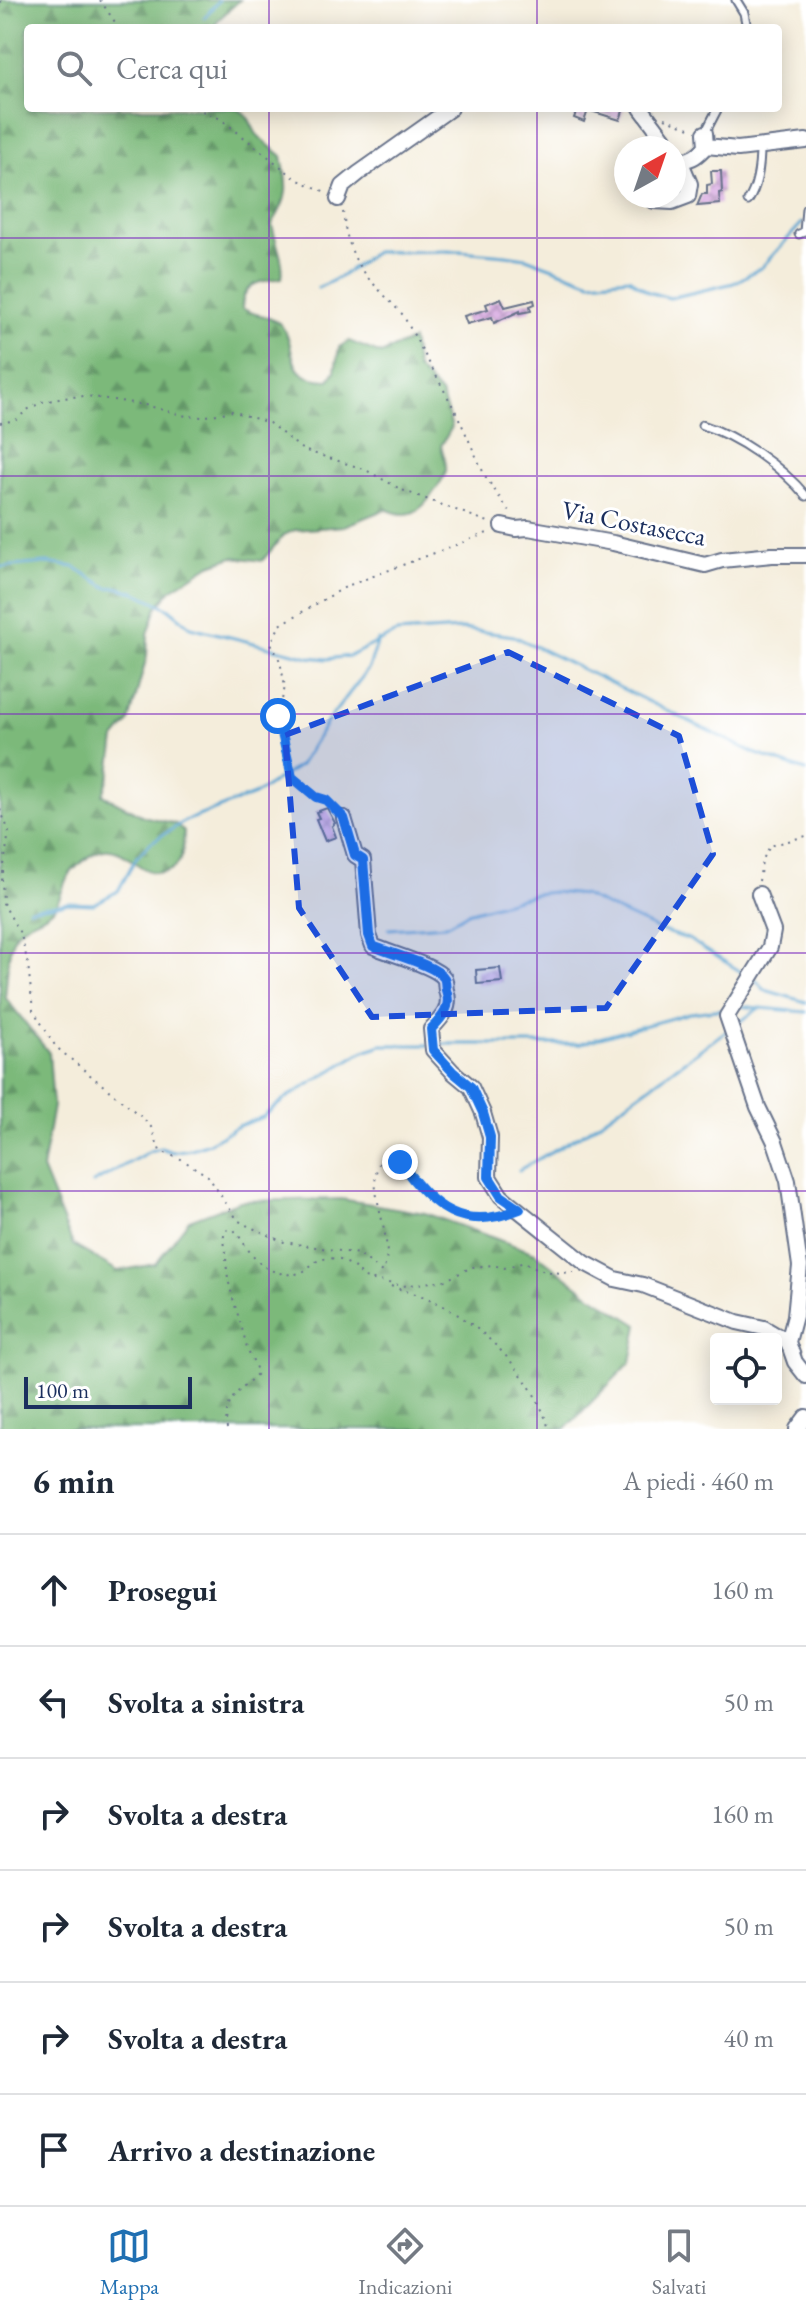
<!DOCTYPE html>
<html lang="it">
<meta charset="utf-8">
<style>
:root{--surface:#fff;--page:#f2f2f3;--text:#1f2937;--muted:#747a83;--line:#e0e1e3;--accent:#1f6fb2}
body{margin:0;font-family:"EB Garamond",serif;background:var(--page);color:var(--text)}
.controls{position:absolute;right:24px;bottom:24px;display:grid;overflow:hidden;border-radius:8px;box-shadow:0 4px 20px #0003}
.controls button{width:72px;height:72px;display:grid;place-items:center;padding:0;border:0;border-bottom:2px solid var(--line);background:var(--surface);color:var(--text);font:40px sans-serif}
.compass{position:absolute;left:614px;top:136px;width:72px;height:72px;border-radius:50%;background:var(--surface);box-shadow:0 4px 20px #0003;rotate:40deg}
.scale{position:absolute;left:24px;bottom:20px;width:168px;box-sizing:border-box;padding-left:8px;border:4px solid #1b2f5e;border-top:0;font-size:22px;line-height:28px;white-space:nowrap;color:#1b2f5e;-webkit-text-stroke:6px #fff;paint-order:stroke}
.stop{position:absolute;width:24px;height:24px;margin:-18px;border:6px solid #1a73e8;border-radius:50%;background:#fff}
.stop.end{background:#1a73e8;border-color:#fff;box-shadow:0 2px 8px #0008}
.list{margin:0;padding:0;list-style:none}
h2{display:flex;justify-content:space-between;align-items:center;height:104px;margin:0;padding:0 32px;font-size:34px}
h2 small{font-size:26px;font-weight:400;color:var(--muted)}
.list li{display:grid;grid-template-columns:52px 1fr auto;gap:24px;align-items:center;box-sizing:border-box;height:112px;padding:0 32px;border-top:2px solid var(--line)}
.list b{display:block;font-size:30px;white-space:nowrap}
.list em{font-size:26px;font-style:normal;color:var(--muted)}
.icon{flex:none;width:44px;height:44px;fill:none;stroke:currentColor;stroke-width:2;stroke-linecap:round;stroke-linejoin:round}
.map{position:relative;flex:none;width:806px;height:1429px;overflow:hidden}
.search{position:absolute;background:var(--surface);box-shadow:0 4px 20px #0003;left:24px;right:24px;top:24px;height:88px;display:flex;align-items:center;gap:20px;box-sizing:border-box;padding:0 28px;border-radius:8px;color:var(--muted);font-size:30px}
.sheet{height:776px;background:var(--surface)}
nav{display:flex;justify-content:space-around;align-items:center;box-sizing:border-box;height:112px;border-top:2px solid var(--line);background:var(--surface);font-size:22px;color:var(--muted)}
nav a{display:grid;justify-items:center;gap:4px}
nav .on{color:var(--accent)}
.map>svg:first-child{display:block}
.forest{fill:url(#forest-firs);stroke:#4b746c;stroke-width:2}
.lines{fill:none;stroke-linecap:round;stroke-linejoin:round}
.stream{stroke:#58a4d1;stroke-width:3}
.building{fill:url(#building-cross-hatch)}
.service-casing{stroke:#67728a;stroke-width:11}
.minor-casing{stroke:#67728a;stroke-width:18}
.path{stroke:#67728a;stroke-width:2;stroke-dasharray:2 6;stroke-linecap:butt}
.service{stroke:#fff;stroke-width:7}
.minor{stroke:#fff;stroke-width:14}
.route{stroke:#1a73e8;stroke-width:10}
.marked{fill:#1d4ed8;fill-opacity:0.2;stroke:#1d4ed8;stroke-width:6;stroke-dasharray:16 10;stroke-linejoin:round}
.grid{fill:none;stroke:#7b2cbf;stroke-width:2;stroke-opacity:0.55}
.labels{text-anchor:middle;stroke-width:6;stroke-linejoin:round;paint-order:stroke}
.street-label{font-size:26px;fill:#1b2f5e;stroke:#fff}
</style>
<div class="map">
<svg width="806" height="1429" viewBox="0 0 806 1429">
<defs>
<pattern id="forest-firs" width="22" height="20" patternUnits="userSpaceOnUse" patternTransform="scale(2)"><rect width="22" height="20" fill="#7bb97a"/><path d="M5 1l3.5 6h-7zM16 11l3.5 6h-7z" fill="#649767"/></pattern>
<pattern id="building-cross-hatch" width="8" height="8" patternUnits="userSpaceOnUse" patternTransform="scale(2)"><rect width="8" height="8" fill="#d9ace2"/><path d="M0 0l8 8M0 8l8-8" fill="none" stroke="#af8cba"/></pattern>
</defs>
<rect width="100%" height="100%" fill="#fff"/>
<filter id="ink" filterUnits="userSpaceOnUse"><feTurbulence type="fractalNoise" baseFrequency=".0125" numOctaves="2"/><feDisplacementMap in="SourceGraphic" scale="16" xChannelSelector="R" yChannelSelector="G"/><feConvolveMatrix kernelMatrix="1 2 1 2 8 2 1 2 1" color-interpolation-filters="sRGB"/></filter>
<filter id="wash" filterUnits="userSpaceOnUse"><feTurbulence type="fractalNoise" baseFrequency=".006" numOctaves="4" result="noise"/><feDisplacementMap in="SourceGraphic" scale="32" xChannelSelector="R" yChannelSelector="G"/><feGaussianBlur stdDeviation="1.8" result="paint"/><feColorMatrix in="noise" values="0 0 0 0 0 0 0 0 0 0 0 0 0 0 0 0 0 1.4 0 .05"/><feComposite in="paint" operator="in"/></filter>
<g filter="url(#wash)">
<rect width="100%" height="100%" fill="#f4eddb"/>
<path class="forest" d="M0 0H240L218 20 214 28H28V108H235C250 114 249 121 256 133 262 141 274 149 282 156 288 187 290 197 272 224 275 242 285 261 282 278 262 281 242 282 242 308 254 316 273 316 281 325 300 349 281 379 329 380L335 371 339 347 349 341 381 354 412 340 417 369 441 394 452 427 441 446C443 454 447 463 446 471 444 479 438 486 433 493 421 512 408 520 386 509L344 526 295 530 284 535 262 561 233 557 210 565 171 590 157 607 148 634 147 656 129 722 115 739 110 773 103 795 143 816 176 824 184 832C183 848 184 868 165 872 140 878 128 847 104 850 91 852 72 869 66 880 62 889 60 901 54 908 40 923 20 919 12 942 7 959 7 980 5 997L49 1053 53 1106 42 1169 73 1245 118 1271 155 1264 189 1220 240 1201 341 1199 425 1213 535 1253 589 1294 638 1325 631 1362 565 1429H0Z"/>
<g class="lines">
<path class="stream" d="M204 18 219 0
M318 288 340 277 375 252 460 251 506 255 526 258 591 282 629 278 648 292 670 298 734 283 762 267 802 223
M0 567 47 563 74 567 108 588 116 587 135 592 168 608 191 627 309 657 327 659 350 656 396 633 462 629 514 636 754 753 806 771
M29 909 69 903 94 904 118 891 136 858 150 843 185 821 254 795 300 765 327 722 369 668 378 640
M389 929 446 925 467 913 535 894 553 892 583 895 659 930 688 939 748 976
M755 979 765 990 806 1002
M738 1006 806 1012
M736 1025 759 1008
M436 1044H578L690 1013 723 1009
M519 1170 589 1130 726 1031
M93 1183 150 1151 161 1148 172 1152 191 1149 209 1143 238 1126 263 1117 285 1099 362 1052 381 1045H428"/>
</g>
<g id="blocks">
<path class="building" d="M578 108H624L620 120 588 110 584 122 574 118Z
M711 171H721L722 192 719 193 720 204 697 206 702 194H707V185L712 184Z
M501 298 505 307 534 300 535 304 530 306 531 311 520 313V311L494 323 492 317 467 324 464 316 488 309 486 304Z
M327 808 335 823 332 826 336 837 325 841 316 819 319 818 316 812Z
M500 968 502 982 477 984 476 970Z"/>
</g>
</g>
<g filter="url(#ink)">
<use href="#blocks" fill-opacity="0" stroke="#67728a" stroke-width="2"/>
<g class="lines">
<defs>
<path id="service" d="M736 0 744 13 747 28
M705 133 718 108
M748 201C758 186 760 165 760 147
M799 234 804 232 806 209
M702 425C738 436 782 467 806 496"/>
<path id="minor" d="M641 108 671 148
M705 133 706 146 738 149 806 141
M675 153 680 160C692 161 699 154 706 146
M338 199 343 186 359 173 451 108
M654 201 672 202 688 196 690 184 680 160
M502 526 516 529 528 528 613 543 705 565 722 560 772 555H806
M344 818 355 855 363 860 369 935 373 946C388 953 436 966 444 978 446 981 445 986 446 990 452 1007 443 1017 431 1029L433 1050 453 1072 471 1087 483 1113 490 1137 489 1177 501 1196 585 1263 615 1279 643 1285 737 1322 764 1328 788 1342
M759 894 773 931 770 947 727 1016 758 1107 775 1142 788 1181 800 1266 795 1316 788 1342 795 1362 806 1376
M797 1429 806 1417"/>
</defs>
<use href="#service" class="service-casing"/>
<use href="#minor" class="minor-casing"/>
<path class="path" d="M100 0 119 28
M0 2 6 0
M195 108 221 119 296 179 328 193
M665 118 692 129
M343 212 346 233 354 257 368 278 403 315 457 414 485 476 511 514
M0 423 16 420 27 410 42 402 70 397 87 396 145 405 186 416 202 417 232 411 269 423 303 450 364 469 402 490 491 523
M0 809 9 831 2 879 3 903 21 935 28 964 33 1010 56 1047 144 1119 151 1127 160 1151 181 1159 208 1176 231 1211 239 1221 248 1226 284 1242 359 1254 382 1272C402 1239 350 1170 393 1151 400 1157 404 1168 411 1177 435 1207 464 1227 505 1215
M335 811 326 800 316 797 292 777 278 716 285 687 280 661 271 643 280 625 347 586 490 532
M759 881 762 861 770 846 806 836
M391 1286C403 1291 415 1293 427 1298 477 1319 532 1373 548 1426
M227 1429C223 1400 238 1392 257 1374 256 1363 249 1355 246 1344 239 1312 226 1289 226 1254 226 1244 221 1239 226 1230H234C244 1241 250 1256 262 1265 272 1273 292 1278 304 1271 310 1267 313 1262 320 1260 336 1254 355 1265 364 1278L403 1286 446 1280 472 1267 493 1265 504 1268 525 1262C541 1272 555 1274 574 1272"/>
<use href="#service" class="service"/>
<use href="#minor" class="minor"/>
</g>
</g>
<g class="lines" filter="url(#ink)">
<path class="route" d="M278 716 292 777 316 797 326 800 344 818 355 855 363 860 369 935 373 946C388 953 436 965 444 978 446 981 445 986 446 990 452 1007 443 1017 431 1029L433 1050 453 1072 471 1087 483 1113 490 1137 489 1177 501 1196 520 1209C462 1233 433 1208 400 1162"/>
</g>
<path class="marked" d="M508 652 679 736 713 854 606 1008 372 1017 299 908 285 735Z"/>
<path class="grid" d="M269 0V28M537 0V28M269 108V1429M537 108V1429M0 238H806M0 476H806M0 714H806M0 953H806M0 1191H806"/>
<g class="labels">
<g class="street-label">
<text transform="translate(634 523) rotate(11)" y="9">Via Costasecca</text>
</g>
</g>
</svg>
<div class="controls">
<button><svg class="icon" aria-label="locate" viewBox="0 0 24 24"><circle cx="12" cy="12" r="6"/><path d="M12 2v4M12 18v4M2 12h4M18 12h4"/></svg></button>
</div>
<svg class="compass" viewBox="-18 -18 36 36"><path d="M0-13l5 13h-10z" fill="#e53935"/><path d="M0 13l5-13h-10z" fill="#747a83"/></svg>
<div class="scale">100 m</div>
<div class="stop" style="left:278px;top:716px"></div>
<div class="stop end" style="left:400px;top:1162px"></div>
<div class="search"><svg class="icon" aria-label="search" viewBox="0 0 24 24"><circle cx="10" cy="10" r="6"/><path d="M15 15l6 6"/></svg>Cerca qui</div>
</div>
<section class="sheet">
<h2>6 min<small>A piedi · 460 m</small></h2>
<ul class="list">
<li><svg class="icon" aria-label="ahead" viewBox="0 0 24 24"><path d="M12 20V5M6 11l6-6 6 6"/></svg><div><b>Prosegui</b></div><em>160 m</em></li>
<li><svg class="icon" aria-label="left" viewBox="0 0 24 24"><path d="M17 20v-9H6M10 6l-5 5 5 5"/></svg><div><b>Svolta a sinistra</b></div><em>50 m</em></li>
<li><svg class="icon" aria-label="right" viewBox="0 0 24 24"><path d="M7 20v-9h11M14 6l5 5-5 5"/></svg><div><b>Svolta a destra</b></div><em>160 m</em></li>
<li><svg class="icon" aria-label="right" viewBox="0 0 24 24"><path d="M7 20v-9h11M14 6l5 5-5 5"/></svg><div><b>Svolta a destra</b></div><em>50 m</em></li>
<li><svg class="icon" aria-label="right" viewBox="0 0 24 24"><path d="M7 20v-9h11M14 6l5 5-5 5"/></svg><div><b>Svolta a destra</b></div><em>40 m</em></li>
<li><svg class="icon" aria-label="arrive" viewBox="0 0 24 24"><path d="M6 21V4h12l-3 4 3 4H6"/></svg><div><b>Arrivo a destinazione</b></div></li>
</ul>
</section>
<nav>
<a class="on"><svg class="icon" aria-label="map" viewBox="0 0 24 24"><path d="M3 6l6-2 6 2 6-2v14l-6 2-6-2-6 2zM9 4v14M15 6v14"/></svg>Mappa</a>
<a><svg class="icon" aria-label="directions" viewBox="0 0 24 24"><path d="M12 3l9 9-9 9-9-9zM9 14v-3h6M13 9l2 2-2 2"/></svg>Indicazioni</a>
<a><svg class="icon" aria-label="saved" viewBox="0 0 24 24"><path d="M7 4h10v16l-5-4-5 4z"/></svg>Salvati</a>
</nav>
